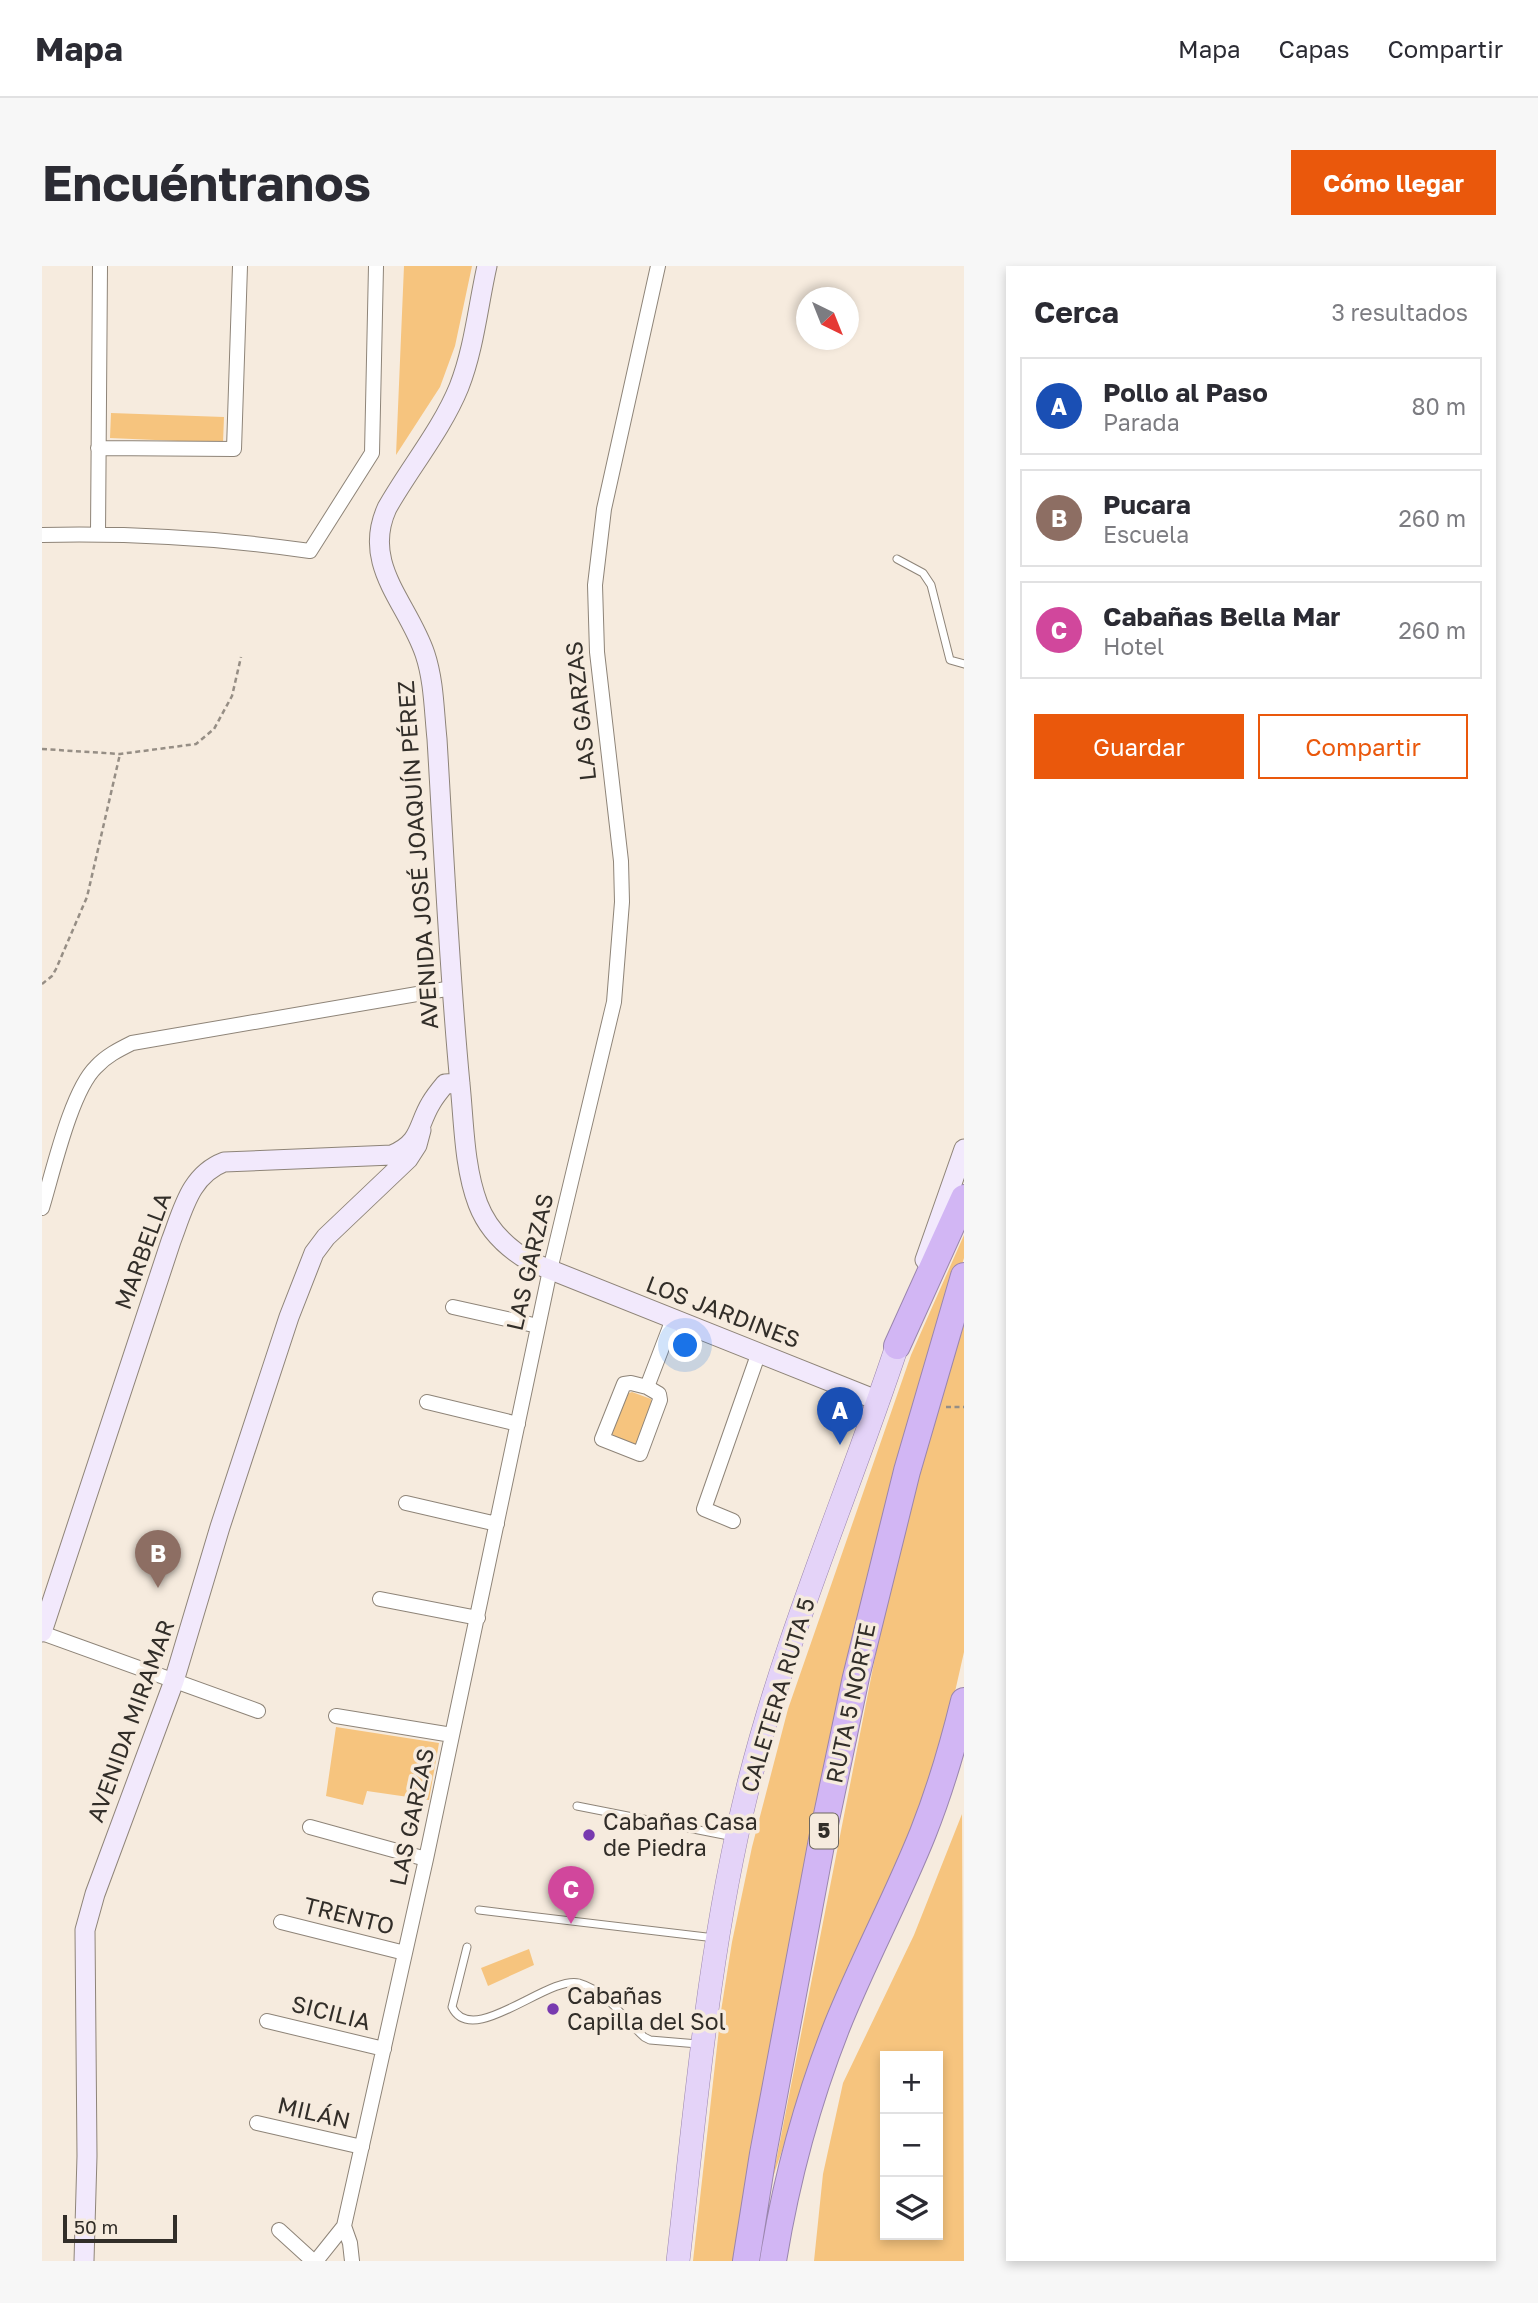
<!DOCTYPE html>
<html lang="es">
<meta charset="utf-8">
<style>
:root{--surface:#fff;--page:#f7f7f7;--text:#2b2b33;--muted:#7c7c81;--line:#e1e1e2;--accent:#ea580c}
body{margin:0;font-family:"Golos Text",sans-serif;background:var(--page);color:var(--text)}
.controls{position:absolute;right:21px;bottom:21px;display:grid;overflow:hidden;border-radius:0px;box-shadow:0 4px 10px #0003}
.controls button{width:63px;height:63px;display:grid;place-items:center;padding:0;border:0;border-bottom:2px solid var(--line);background:var(--surface);color:var(--text);font:35px sans-serif}
.compass{position:absolute;left:754px;top:21px;width:63px;height:63px;border-radius:50%;background:var(--surface);box-shadow:0 4px 10px #0003;rotate:137deg}
.scale{position:absolute;left:21px;bottom:18px;width:114px;box-sizing:border-box;padding-left:7px;border:4px solid #322e29;border-top:0;font-size:19px;line-height:24px;white-space:nowrap;color:#322e29;-webkit-text-stroke:5px #f6ebde;paint-order:stroke}
.you{position:absolute;left:644px;top:1080px;width:24px;height:24px;margin:-18px;border:5px solid #fff;border-radius:50%;background:#1a73e8;box-shadow:0 0 0 10px #1a73e833}
.badge{display:grid;place-items:center;width:46px;height:46px;border-radius:50%;background:var(--accent);color:#fff;font-size:23px;font-weight:700}
.pin{position:absolute;translate:-50% -58px;filter:drop-shadow(0 2px 4px #0008)}
.pin::after{content:'';position:absolute;top:37px;width:24px;height:21px;background:inherit;clip-path:polygon(0 0,100% 0,50% 100%)}
.list{margin:0;padding:0;list-style:none}
h2{display:flex;justify-content:space-between;align-items:center;height:91px;margin:0;padding:0 28px;font-size:30px}
h2 small{font-size:23px;font-weight:400;color:var(--muted)}
.list li{display:grid;grid-template-columns:46px 1fr auto;gap:21px;align-items:center;box-sizing:border-box;height:98px;margin:0 14px 14px;padding:0 14px;border:2px solid var(--line);border-radius:0px}
.list b{display:block;font-size:26px;white-space:nowrap}
.list p{margin:0;font-size:23px;white-space:nowrap;color:var(--muted)}
.list em{font-size:23px;font-style:normal;color:var(--muted)}
.actions{display:flex;gap:14px;padding:21px 28px}
.actions a{flex:1;padding:16px 0;border:2px solid var(--accent);border-radius:0px;text-align:center;font-size:24px;color:var(--accent)}
.actions .main{background:var(--accent);color:#fff}
.icon{flex:none;width:38px;height:38px;fill:none;stroke:currentColor;stroke-width:2;stroke-linecap:round;stroke-linejoin:round}
.map{position:relative;flex:none;width:922px;height:1995px;overflow:hidden;border-radius:0px}
header{display:flex;align-items:center;gap:42px;box-sizing:border-box;height:98px;padding:0 35px;background:var(--surface);border-bottom:2px solid var(--line)}
header strong{font-size:33px}
nav{display:flex;gap:38px;margin-inline-start:auto;font-size:24px}
.intro{display:flex;align-items:center;justify-content:space-between;box-sizing:border-box;height:168px;padding:0 42px}
h1{margin:0;font-size:49px}
.button{padding:18px 32px;border-radius:0px;background:var(--accent);color:#fff;font-size:24px;font-weight:700}
main{display:flex;gap:42px;padding:0 42px}
aside{flex:1;background:var(--surface);border-radius:0px;box-shadow:0 4px 10px #0003}
.map>svg:first-child{display:block}
.green{fill:#f6c47e;fill-rule:evenodd}
.lines{fill:none;stroke-linecap:round;stroke-linejoin:round}
.lane-casing{stroke:#8e8478;stroke-width:9}
.street-casing{stroke:#8e8478;stroke-width:16}
.secondary-casing{stroke:#8e8478;stroke-width:21}
.primary-casing{stroke:#9a86ad;stroke-width:24}
.highway-casing{stroke:#9a86ad;stroke-width:28}
.path{stroke:#968e85;stroke-width:2.5;stroke-dasharray:5 3.5;stroke-linecap:butt}
.lane{stroke:#fff;stroke-width:7}
.street{stroke:#fff;stroke-width:14}
.secondary{stroke:#f2e9fc;stroke-width:19}
.primary{stroke:#e4d3f8;stroke-width:23}
.highway{stroke:#d2b6f4;stroke-width:26}
.poi-dot{fill:#783aaf;stroke:#f6ebde;stroke-width:2.5}
.labels{text-anchor:middle;stroke-width:7;stroke-linejoin:round;paint-order:stroke}
.shield{fill:#f6ebde;stroke:#6d675f;stroke-width:2}
.shield-label{font-size:21px;font-weight:bold;fill:#322e29}
.street-label{font-size:23px;fill:#322e29;stroke:#f6ebde}
.poi-label{font-size:23px;fill:#322e29;stroke:#f6ebde;text-anchor:start}
</style>
<header>
<strong>Mapa</strong>
<nav><a>Mapa</a><a>Capas</a><a>Compartir</a></nav>
</header>
<div class="intro"><h1>Encuéntranos</h1><a class="button">Cómo llegar</a></div>
<main>
<div class="map">
<svg width="922" height="1995" viewBox="0 0 922 1995">
<rect width="100%" height="100%" fill="#f6ebde"/>
<path class="green" d="M362 0H430L413 80 398 121 354 189Z
M69 147 182 151 181 177 68 172Z
M922 969V992L874 1143 696 1995H651L679 1745 690 1676 710 1581 746 1443 869 1089Z
M922 1055V1386L890 1527 768 1803 731 1911 850 1305 878 1200Z
M590 1126 609 1133 612 1140 597 1178 591 1181 572 1173 570 1167 584 1128Z
M294 1461 397 1477 387 1534 325 1525 321 1539 284 1530Z
M920 1548 922 1995H772L781 1908 801 1817 872 1669ZM843 1790H896V1969H843Z
M487 1683 492 1699 446 1720 439 1702Z"/>
<g class="lines">
<defs>
<path id="lane" d="M855 293 881 307 889 319 908 394 922 398
M535 1540 692 1571
M437 1644 673 1672
M425 1681 410 1741C430 1783 506 1709 537 1717 565 1725 582 1753 602 1771L608 1774 656 1778"/>
<path id="street" d="M56 182 192 183 198 0
M56 268 58 0
M0 269C90 267 178 272 268 285L330 187 334 0
M0 942C11 906 29 825 54 801 64 790 76 784 90 777L410 722
M411 1041 496 1060
M589 1117 605 1121 617 1128 618 1134 598 1188 560 1173 582 1118Z
M605 1121 631 1053
M385 1136 476 1158
M364 1237 455 1258
M691 1255 662 1243 717 1086
M338 1333 436 1352
M0 1367 216 1445
M294 1450 410 1469
M268 1561 384 1593
M239 1656 363 1687
M225 1755 342 1783
M215 1857 320 1881
M237 1964 271 1995
M274 1995 302 1960
M310 1995 308 1977 302 1960 384 1593 508 1004 572 736 580 636 579 595 555 386 553 319 562 243 616 0"/>
<path id="secondary" d="M445 0C436 40 432 83 417 121 400 163 367 203 345 242 319 299 366 337 383 388 392 415 392 445 395 473 402 588 407 703 418 818 422 857 422 901 436 938 446 964 466 983 489 996L837 1135
M883 994 922 883
M0 1366 129 975C141 944 148 909 182 896L350 889C380 876 375 860 389 837 393 830 398 824 403 818L418 817
M42 1995 45 1890 43 1664 53 1628 132 1415 178 1261 247 1051 272 987 284 971 366 893 375 879 379 864"/>
<path id="primary" d="M636 1995C654 1838 667 1679 705 1525 742 1373 806 1228 855 1080"/>
<path id="highway" d="M855 1080 922 932
M704 1995 721 1888 782 1563 814 1411 865 1205 922 1010
M731 1995C744 1915 765 1836 795 1760 821 1695 855 1632 881 1567 898 1524 911 1480 922 1435"/>
</defs>
<use href="#lane" class="lane-casing"/>
<use href="#street" class="street-casing"/>
<use href="#secondary" class="secondary-casing"/>
<use href="#primary" class="primary-casing"/>
<use href="#highway" class="highway-casing"/>
<path class="path" d="M0 483 78 488 154 478 172 463 190 430 199 391
M0 718 10 710 14 703 45 631 78 488
M904 1141H922"/>
<use href="#lane" class="lane"/>
<use href="#street" class="street"/>
<use href="#secondary" class="secondary"/>
<use href="#primary" class="primary"/>
<use href="#highway" class="highway"/>
</g>
<g class="poi-dot">
<circle cx="547" cy="1569" r="7"/>
<circle cx="511" cy="1743" r="7"/>
</g>
<g class="labels">
<rect class="shield" x="768" y="1547.5" width="28" height="35" rx="5"/>
<g class="shield-label">
<text x="782" y="1572">5</text>
</g>
<g class="street-label">
<text transform="translate(539 445) rotate(-96)" y="8">LAS GARZAS</text>
<text transform="translate(376 589) rotate(-94)" y="8">AVENIDA JOSÉ JOAQUÍN PÉREZ</text>
<text transform="translate(101 985) rotate(-70)" y="8">MARBELLA</text>
<text transform="translate(488 996) rotate(-77)" y="8">LAS GARZAS</text>
<text transform="translate(681 1046) rotate(21)" y="8">LOS JARDINES</text>
<text transform="translate(736 1429) rotate(-73)" y="8">CALETERA RUTA 5</text>
<text transform="translate(809 1437) rotate(-78)" y="8">RUTA 5 NORTE</text>
<text transform="translate(89 1455) rotate(-70)" y="8">AVENIDA MIRAMAR</text>
<text transform="translate(370 1551) rotate(-78)" y="8">LAS GARZAS</text>
<text transform="translate(307 1650) rotate(14)" y="8">TRENTO</text>
<text transform="translate(289 1747) rotate(14)" y="8">SICILIA</text>
<text transform="translate(272 1847) rotate(13)" y="8">MILÁN</text>
</g>
<g class="poi-label">
<text x="561" y="1564">Cabañas Casa<tspan x="561" dy="26">de Piedra</tspan></text>
<text x="525" y="1738">Cabañas<tspan x="525" dy="26">Capilla del Sol</tspan></text>
</g>
</g>
</svg>
<div class="controls">
<button>+</button>
<button>−</button>
<button><svg class="icon" aria-label="layers" viewBox="0 0 24 24"><path d="M12 4l9 5-9 5-9-5zM3 14l9 5 9-5"/></svg></button>
</div>
<svg class="compass" viewBox="-18 -18 36 36"><path d="M0-13l5 13h-10z" fill="#e53935"/><path d="M0 13l5-13h-10z" fill="#7c7c81"/></svg>
<div class="scale">50 m</div>
<div class="you"></div>
<div class="pin badge" style="left:798px;top:1179px;background:#1a4fb4">A</div>
<div class="pin badge" style="left:116px;top:1322px;background:#8d6e63">B</div>
<div class="pin badge" style="left:529px;top:1658px;background:#d1479c">C</div>
</div>
<aside>
<h2>Cerca<small>3 resultados</small></h2>
<ul class="list">
<li><span class="badge" style="background:#1a4fb4">A</span><div><b>Pollo al Paso</b><p>Parada</p></div><em>80 m</em></li>
<li><span class="badge" style="background:#8d6e63">B</span><div><b>Pucara</b><p>Escuela</p></div><em>260 m</em></li>
<li><span class="badge" style="background:#d1479c">C</span><div><b>Cabañas Bella Mar</b><p>Hotel</p></div><em>260 m</em></li>
</ul>
<div class="actions"><a class="main">Guardar</a><a>Compartir</a></div>
</aside>
</main>
